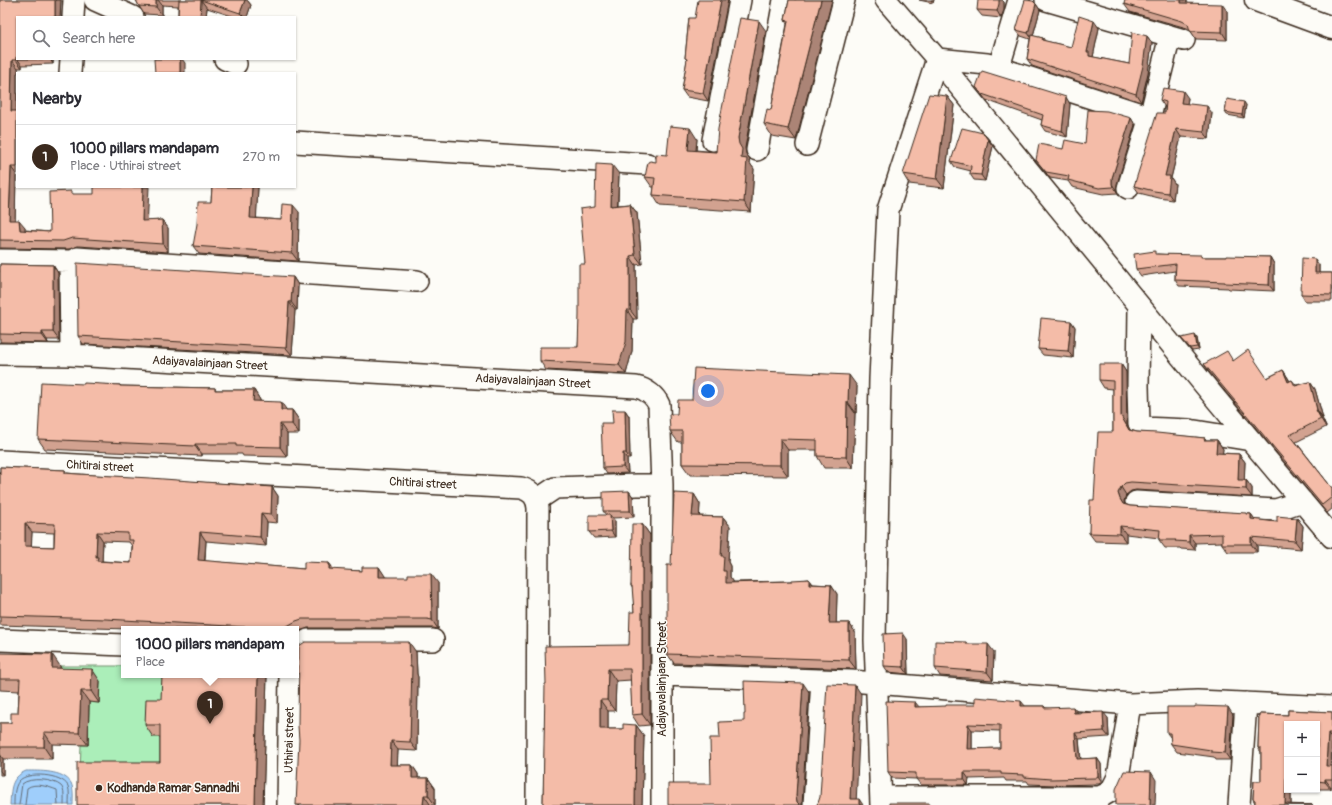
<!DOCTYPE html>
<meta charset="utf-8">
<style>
:root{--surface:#fff;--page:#f7f7f7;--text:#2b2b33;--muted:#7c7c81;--line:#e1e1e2;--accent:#3b2a1e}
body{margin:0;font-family:Pangolin,sans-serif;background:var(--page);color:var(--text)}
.controls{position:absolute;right:12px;bottom:12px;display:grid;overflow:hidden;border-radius:0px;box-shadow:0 1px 3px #0004}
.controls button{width:36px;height:36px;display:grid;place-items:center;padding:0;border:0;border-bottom:1px solid var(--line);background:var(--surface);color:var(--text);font:20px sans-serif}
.you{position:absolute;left:708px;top:391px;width:14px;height:14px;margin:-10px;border:3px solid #fff;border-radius:50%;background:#1a73e8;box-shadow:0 0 0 6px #1a73e833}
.badge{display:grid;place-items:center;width:26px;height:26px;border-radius:50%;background:var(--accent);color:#fff;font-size:13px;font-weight:700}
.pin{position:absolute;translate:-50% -33px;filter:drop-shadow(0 1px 2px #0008)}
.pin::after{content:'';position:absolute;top:21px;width:14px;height:12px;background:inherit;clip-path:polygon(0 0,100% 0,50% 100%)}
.popup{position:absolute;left:121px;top:626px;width:178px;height:52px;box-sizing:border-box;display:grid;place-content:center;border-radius:0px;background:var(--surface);filter:drop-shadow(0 1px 3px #0005);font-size:13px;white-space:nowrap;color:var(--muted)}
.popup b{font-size:15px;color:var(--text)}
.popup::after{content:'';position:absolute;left:50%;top:100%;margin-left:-8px;border:8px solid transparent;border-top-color:var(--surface)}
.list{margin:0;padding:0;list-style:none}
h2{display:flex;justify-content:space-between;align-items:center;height:52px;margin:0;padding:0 16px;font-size:17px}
h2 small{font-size:13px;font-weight:400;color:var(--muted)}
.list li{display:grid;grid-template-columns:26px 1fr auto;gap:12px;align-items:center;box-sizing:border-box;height:64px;padding:0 16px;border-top:1px solid var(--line)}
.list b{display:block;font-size:15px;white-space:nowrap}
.list p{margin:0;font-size:13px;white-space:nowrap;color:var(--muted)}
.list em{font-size:13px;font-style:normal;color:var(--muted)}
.icon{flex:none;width:22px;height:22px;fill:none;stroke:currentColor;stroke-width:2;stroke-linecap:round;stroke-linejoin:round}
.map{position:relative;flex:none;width:1332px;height:805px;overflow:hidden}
.search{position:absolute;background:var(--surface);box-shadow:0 1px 3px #0004;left:16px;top:16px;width:280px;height:44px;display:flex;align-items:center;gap:10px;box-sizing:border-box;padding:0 14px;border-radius:0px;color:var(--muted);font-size:15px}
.panel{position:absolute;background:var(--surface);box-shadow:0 1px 3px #0004;left:16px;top:72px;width:280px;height:116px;border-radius:0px}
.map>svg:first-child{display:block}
.green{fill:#abeeb9;stroke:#738c6c}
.water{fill:#9fcefb;stroke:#778ca3}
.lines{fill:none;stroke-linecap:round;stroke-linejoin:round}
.shore{stroke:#636c76;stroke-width:1}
.minor-casing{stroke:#3b2a1e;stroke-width:24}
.major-casing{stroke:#3b2a1e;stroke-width:25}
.minor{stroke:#fdfcf7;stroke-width:21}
.major{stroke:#fdfcf7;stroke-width:22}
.wall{fill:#d2a290;stroke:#3b2a1e;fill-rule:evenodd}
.shaded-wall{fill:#ab8476;stroke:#3b2a1e}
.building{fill:#f4bca8;stroke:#3b2a1e;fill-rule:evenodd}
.poi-dot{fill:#3b2a1e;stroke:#fdfcf7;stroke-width:1.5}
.labels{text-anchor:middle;stroke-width:3;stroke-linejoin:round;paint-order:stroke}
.street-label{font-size:12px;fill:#3b2a1e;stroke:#fdfcf7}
.poi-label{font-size:12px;font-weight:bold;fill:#3b2a1e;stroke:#fdfcf7;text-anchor:start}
</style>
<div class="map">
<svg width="1332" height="805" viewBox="0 0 1332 805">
<rect width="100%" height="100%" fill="#fdfcf7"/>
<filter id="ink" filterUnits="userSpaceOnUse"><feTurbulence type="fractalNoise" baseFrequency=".025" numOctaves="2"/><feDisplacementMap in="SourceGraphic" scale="8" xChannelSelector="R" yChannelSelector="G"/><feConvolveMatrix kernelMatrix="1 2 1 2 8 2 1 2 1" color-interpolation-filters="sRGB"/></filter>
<g filter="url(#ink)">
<path class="green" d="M60 666H124V675H170L153 736H169L167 805 80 774 81 745H88L89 702 99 703 59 691Z"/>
<path class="water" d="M26 771C39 771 63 770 71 783 74 789 73 799 73 805H10C11 789 10 778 26 771Z"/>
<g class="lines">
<path class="shore" d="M14 805C14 797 14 787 19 781 27 771 62 774 68 786 70 791 69 799 69 805
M19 805 22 784C30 777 53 779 61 786 65 790 64 800 64 805
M25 805 27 788C35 782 49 787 57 790L58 805"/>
<defs>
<path id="minor" d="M95 0 133 17
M886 0 937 59 1216 399 1332 537
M1046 0 1184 40
M73 17 74 0
M225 59 236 64
M999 67 1019 0
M70 73 71 59
M713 140 740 0
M295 142 647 164
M807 145 844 0
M757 150 784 0
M1128 188 1150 117 1170 36
M0 260 72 261
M1139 306 1138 386 1139 424 1143 428 1189 430 1251 440
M0 354 71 355 636 387C646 389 655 396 659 405L662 485V805
M71 355 70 265 72 261 77 258 417 281
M0 461 521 488C532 491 537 497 538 508L537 805
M537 500 555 488 637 485H662
M1136 502 1276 510 1302 501
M0 640 124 645
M296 647 308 640H433
M662 675 851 681 1130 704
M881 797H1100L1104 795 1111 791 1118 777 1130 704 1197 701 1332 707
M288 805 290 675
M814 805 822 680
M881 805 875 640 880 379 888 210 937 59 987 64 1150 117
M1239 805 1246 703"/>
<path id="major" d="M1256 0 1332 28"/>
</defs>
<use href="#minor" class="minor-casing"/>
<use href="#major" class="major-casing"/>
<use href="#minor" class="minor"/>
<use href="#major" class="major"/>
</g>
<path class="wall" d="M0 0H61L60 17H17V59H53V64L22 65V68H18L17 73V174H16L15 220 25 227V230L50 232 73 194 148 221 162 220 168 228V252L78 246 69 249 0 248Z
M136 0H247L251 5 247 17H235L207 8 206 17H178V6L162 5V15L144 14 139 6Z
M789 0H832L796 140 772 136 764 124 771 110 787 24 785 20Z
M919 0H934L933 3Z
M1187 0V3L1227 11V40L1196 39 1190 30 1187 28 1130 12 1124 4Z
M1004 2V10L1001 18 982 16 977 10Z
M1036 4 1040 10 1033 36 1043 38 1045 41 1071 47 1099 28 1093 57 1129 64 1147 36 1152 43 1148 73 1141 102 1032 66 1027 59 1030 39 1021 36 1016 30Z
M689 18 708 101 687 97 682 90 687 60 685 58Z
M766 31 745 148 746 154 750 159 749 162 754 169 751 212 660 206 653 195 654 187H652L645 177 656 162 667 155 697 139 696 150 716 152Z
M976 87 1070 104 1067 137 1045 131 1041 125 1042 120 986 100Z
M947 96 954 105 944 188 909 184 903 174Z
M1188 98 1187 104 1212 113 1209 139 1181 137 1171 178 1175 184 1173 200 1159 198 1139 193 1134 186 1165 113V107L1160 100Z
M1246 105 1244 118 1227 115 1225 112Z
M1131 118 1135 125 1117 184 1116 190 1118 193 1103 194 1072 187 1068 181 1050 178 1036 160 1063 149 1085 144Z
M993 146 985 181 974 180 970 174 971 171 955 167 951 161Z
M619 174 618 205 630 204 637 213 642 264 636 265 637 319H633L632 351 626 374 546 370 540 361 578 347 585 264 595 207Z
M212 187H258L256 218 281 220 299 212 298 261 199 254 193 246 211 202Z
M1157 254 1203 257H1270L1274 264V291L1229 289 1228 288 1179 286 1175 280V271L1141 276 1136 269Z
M0 264 53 265 58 273 59 340H47L48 343 0 342Z
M1319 265V273H1332V301H1305L1301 294Z
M293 277 298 285 297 310H295L292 355 83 344 78 336Z
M1071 321 1075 327 1073 358 1043 355 1038 349Z
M1197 338 1199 350 1192 351 1184 341Z
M1233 360 1267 378 1283 370 1290 381 1292 380 1296 385 1310 382 1315 389 1323 418H1322L1326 427 1296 442 1332 488V509L1327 513 1209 372 1204 364Z
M1121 364 1126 372 1127 424 1130 430 1137 432 1205 438 1206 440H1217L1223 449 1222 453 1239 454 1245 462 1244 480H1246L1252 488V497L1136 490 1131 491 1126 495 1124 501 1125 504 1130 506 1251 514 1255 520 1277 522 1297 518 1303 526 1301 549 1257 545V552H1228L1222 544V542L1195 543V550L1181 549 1180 548H1165L1159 540V538L1126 534V542L1095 541 1089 533 1094 500 1113 432V389L1104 388 1099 380Z
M84 384 120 385 121 386 215 388 216 390H254L260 400V401L287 410H292L299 420V434H287V457L243 456 242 454H202V456L45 449 38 439Z
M857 386 856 413H855L853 468H824L817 456V450H788V476L690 475 682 464V442H678L670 431 677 414Z
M625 410 629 416 630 459H627L628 473 607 474 603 468 613 423Z
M0 467 65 470 67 473 78 474H79L272 487 278 496 277 523 267 522 266 546 206 541 205 561 304 569 329 563 334 570 362 571 379 567 385 577 438 583V629L433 628H308L302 630 296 633V629H128L0 625ZM32 532 54 533V547L31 546ZM103 541 129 542 132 546 131 563 102 561Z
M629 491 633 497 634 517 612 518 615 521V537L594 538 589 532 606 515 603 511Z
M694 494 700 504 699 516 723 517 730 526 728 562 730 566V577L733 581V582L792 581 809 579 813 584 831 585 837 594 836 623H849L855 632 856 669 674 663 667 654 671 565Z
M642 524 650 535V725L639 726 632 715 631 680 616 681 615 711H608V729H623L636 725 644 736 642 805H543L546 684 629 645 634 612 633 589 631 586Z
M907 639 908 674 888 672 884 666Z
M966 642 967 644 994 652 993 680 940 676 935 668Z
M416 652 417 674 418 677 417 751 398 750 397 765H412L418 774V778H428L435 788V805H296Z
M0 653 60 666V668L100 681 99 703 89 702 88 745 52 744V759H3V775H0V723H11L18 713 19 691 0 690Z
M267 675 263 805H77L160 762V737H153L145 725 161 699Z
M1025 706H1044L1046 708 1108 718 1109 737 1079 739 1081 759 1097 758 1101 764 1102 782 1099 784 1055 785 1029 784 1027 781H1006L1004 778 969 779 968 785H921L916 779 892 778 888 772 919 707ZM972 730 1000 731V748L972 749Z
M1288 710 1332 712V787H1331V789H1318L1317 787V724H1287V790H1291V805H1313H1255V803L1253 799 1254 781H1261V752L1258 748 1259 714 1288 715Z
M1233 715 1230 760H1216L1214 757 1177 752 1171 744V738L1167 733Z"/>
<path class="shaded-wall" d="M55 0H61L60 17H55Z
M156 0H158L162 5V15L156 7Z
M201 0 207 8 206 17H200Z
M245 0H247L251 5 247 17H244L240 13Z
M721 0H728L708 101 703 93Z
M821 0H832L796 140 788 129Z
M931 0H934L933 3Z
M999 0H1002L1004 2V10L1001 18 997 11Z
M1181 0H1187L1186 10 1181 3Z
M1036 4 1040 10 1032 39 1028 33Z
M1222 4 1227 11V40L1222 32Z
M759 21 766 31 745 148 746 154 750 159 749 162 754 169 751 212 744 202 738 138Z
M1094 21 1099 28 1093 57 1089 56 1087 52Z
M1147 36 1152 43 1148 73 1141 102 1136 94Z
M16 57 22 65V68L16 60Z
M50 59H53V64Z
M180 59H182L185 63V73H180Z
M12 60 18 68V73H17V119L11 111Z
M1183 91 1188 98 1186 111 1181 103Z
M947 96 954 105 944 188 937 179Z
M1066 97 1070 104 1067 137 1062 131Z
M1244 102 1246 105 1244 118 1242 115Z
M1207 106 1212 113 1209 139 1204 132Z
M1131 118 1135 125 1117 184 1116 190 1118 193 1112 184V178Z
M690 128 697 139 695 160 688 150Z
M1176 129 1181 137 1171 178 1175 184 1173 200 1168 193 1165 176Z
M988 140 993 146 985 181 981 175Z
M612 165 619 174 617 215 611 206Z
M11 167 16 174 15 228 9 220Z
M143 187H149L147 229 142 221Z
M252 187H258L256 226 250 218Z
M630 204 637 213 642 264 635 255Z
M293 205 299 212 298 261 292 253Z
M19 220 25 227V238L20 230Z
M162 220 168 228V252L163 244Z
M630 256 636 265 637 319 630 310Z
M1270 257 1274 264V291L1269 285Z
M1315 259 1319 265V279L1315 273Z
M53 265 58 273 59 340 53 332Z
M293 277 298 285 297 310 291 302Z
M289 302 295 310 292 355 286 348Z
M627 310 633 319 632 351 626 374 619 365Z
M1071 321 1075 327 1073 358 1068 351Z
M42 332 47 340 48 343 42 335Z
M1195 335 1197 338 1199 350 1197 347Z
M1121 364 1126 372 1127 424 1134 438 1129 430 1121 416Z
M1283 370 1288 378 1293 389 1288 382Z
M849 375 857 386 856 413 848 402Z
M1310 382 1315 389 1323 418 1317 410Z
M254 390 260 400V411L253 401Z
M281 402 288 412 281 410Z
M847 402 855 413 853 468 846 457Z
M292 410 299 420V434L292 424Z
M625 410 629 416 630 459 626 453Z
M1316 410 1322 418 1326 427 1321 419Z
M280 424 287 434V457L280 447Z
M780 439 788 450V476L780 465Z
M1217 440 1223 449 1222 461 1216 453Z
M195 444 202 454V456L195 446Z
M623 453 627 459 628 473 623 467Z
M1239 454 1245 462 1244 488 1238 480Z
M1246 480 1252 488V497L1246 489Z
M272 487 278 496 277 523 271 514Z
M1121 487 1126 495 1124 501 1125 507 1120 499 1118 493Z
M629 491 633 497 634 517 630 511Z
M694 494 700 504 699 525 692 516Z
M261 513 267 522 266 546 260 537Z
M1251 514 1257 522 1251 519Z
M610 515 615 521V537L611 531Z
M723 517 730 526 728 562 730 566V577L733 581V592L726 583 723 571 721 556Z
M1297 518 1303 526 1301 549 1295 541Z
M25 523 32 532 31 555 25 546Z
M642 524 650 535V725L642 714Z
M1120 526 1126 534V542L1120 534Z
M97 532 103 541 102 563 97 561 96 557Z
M200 532 206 541 204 569 198 560Z
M1189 535 1195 543V550L1189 542Z
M1251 537 1257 545V552L1251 544Z
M329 563 336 572 329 569Z
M379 567 385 576V586L379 577Z
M431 574 438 583V629L432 620Z
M809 579 816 588 809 584Z
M831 585 837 594 836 632 829 623Z
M849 623 855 632 856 669 849 660Z
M903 633 907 639 908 674 903 667Z
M409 642 416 652 417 674 418 677 417 751 410 742V667Z
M988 644 994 652 993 680 987 672Z
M52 654 60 666V679L52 668Z
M92 669 100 681 99 703 91 691Z
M608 669 616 681 615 711 607 700Z
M258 675H267L263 805H255Z
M803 683 809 692 802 805H800L797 802 796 796Z
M855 685 861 694 856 805 850 799Z
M81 691 89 702 88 745 79 733Z
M600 700 608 711V740L600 729Z
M1021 701 1026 707 1021 706Z
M915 702 920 708 915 707Z
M1073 707 1078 713H1074Z
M1228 707 1233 715 1230 760 1225 753Z
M1103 712 1108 718 1109 737 1104 731Z
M968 724 972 730V755L967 749Z
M636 725 644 736 642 805H635Z
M44 732 52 744V759L44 747Z
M1075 733 1079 739 1081 765 1077 759Z
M1328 733 1332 739 1331 773 1326 766Z
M391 741 398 750 397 774 390 765Z
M0 754 3 759V775L0 771Z
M1097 758 1101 764 1102 782 1098 776Z
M412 765 418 774V787L412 778Z
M964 772 969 779 968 785 964 779Z
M1151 772 1156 780 1155 805H1150Z
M428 778 435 788V805L428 795Z
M1286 778 1287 779V790H1291V805L1285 804Z
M1325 779 1331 787V789L1325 782Z
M424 795 430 804V805H423Z
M859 799 863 805H859Z"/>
<path class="building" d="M0 0H55V17H17V57H16V60H12L11 111H17V167H11L9 220H19L20 230 50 232 49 192 71 191V194H94V187H143L142 221 162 220 163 244 72 238 63 241 0 240Z
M136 0H156V7L139 6Z
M179 0H201L200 17H178Z
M201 0H245L240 13Z
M698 0H721L703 93 682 90 687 59 685 58 689 18H695Z
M789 0H821L788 129 764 124 767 109 771 110 788 21 785 20Z
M978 0H999V4L997 11 977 10Z
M1025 0 1033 1 1036 4 1028 33 1016 30Z
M1125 0H1181V3L1222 4V32L1190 31 1188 24 1182 21 1124 4Z
M1079 16 1094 21 1087 52H1089V56L1129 64 1132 32 1147 36 1143 66 1136 94 1027 59 1031 35 1043 38 1042 40 1071 47Z
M740 18 759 21 738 138 739 144 742 149 741 158 747 159 744 202 653 195 655 178 645 177 648 162 650 161 656 162V154L667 155 670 126 690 128 688 150 716 152 718 129Z
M154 59H180V73H155Z
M982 71 1066 97 1062 131 1041 125 1043 115 982 94 976 87Z
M1163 88 1183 91 1181 103 1207 106 1204 132 1176 129 1165 176H1170L1168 193 1154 191 1134 186 1157 113H1165L1166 102 1160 100Z
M929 94 947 96 937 179 903 174Z
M1227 99 1244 102 1242 115 1225 112Z
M1088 110 1107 111 1131 118 1112 178V184L1113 187 1099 188 1068 180 1069 176 1046 172 1036 160 1039 144 1063 149 1065 140 1085 144Z
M962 128 983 133 988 140 981 175 970 174 971 166 951 161Z
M596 164 612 165 611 206 630 204 635 255 630 256V310H627L626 342 619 365 540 361V347H578L579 315V264H585L580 209 595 207Z
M212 187H252L250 218 281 220 282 204 293 205 292 253 193 246 197 224 198 202H211Z
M1155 251V254L1201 255V257H1226V256L1270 257 1269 285 1225 283V282L1175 280 1176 264 1136 269 1134 254Z
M1302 258 1315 259V273H1332V295L1301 294Z
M77 263 293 277 291 302H289L286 348 78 336Z
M0 264 53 265V332H42V335L0 334Z
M1041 318 1071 321 1068 351 1038 349Z
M1195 335 1197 347 1190 348 1181 338Z
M1248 350 1267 378 1283 370 1288 382 1292 380 1295 386 1310 382 1317 410H1316L1321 419 1290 435 1332 488V497L1322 505 1204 364 1227 351 1233 361Z
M1099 364H1121V416L1129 430 1137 432 1157 433 1205 438 1204 440H1217L1216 453 1239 454 1238 480H1246V489L1131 482 1125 483 1121 487 1118 493 1120 499 1123 504 1130 506 1246 513V514H1251V519L1277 522V516L1297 518 1295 541 1251 537V544H1222V534L1189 535V542L1175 541 1176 540H1159L1160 530 1120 526V534L1089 533 1090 500H1094L1098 432H1113V381L1099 380Z
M694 368 849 375 848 402H847L846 457 817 456V440L780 439V465L682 464V431H670L669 414H677L678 400H692Z
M41 382 84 384V383L120 385V386L215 388V390H254L253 401 281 402V410H292V424H280V447L236 446V444H195V446L38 439Z
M612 410H625L626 453H623V467L603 468 601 423H613Z
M0 467 65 470V473L78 474 150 478 272 487 271 514 261 513 260 537 200 532 198 560 304 569V562L329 563V569L362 571V567H379V577H408V574H431L432 620 427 619H302L296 621 282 629H281L106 619 0 616ZM25 523 55 524 54 547 25 546ZM97 532 128 533V540H133L131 563 97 561 98 557H96Z
M629 491 630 511H603V492Z
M674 493 694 494 692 516 723 517 721 556H724L723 571H726V583L792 581V580L809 579V584L831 585 829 623H849V660L667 654V565H671Z
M589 515H610L611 531 589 532Z
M632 524H642V714L632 715 630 669H608L607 700H600V729H623V724L636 725 635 805H543L545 684H546L545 646 629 645 630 612H634L632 586H631Z
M903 633V667L884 666 883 634Z
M935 641 966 642V644H988L987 672 935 668Z
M305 642H409L410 667H412L410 742 391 741 390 765H412V778H428V795H424L423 805H296L299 740 298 726 299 646Z
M0 653 52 654V668L92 669 91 691H81L79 733 44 732V747H0V723H11V713H18L20 679H0Z
M162 675H258L255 805H77V762H160V725H145L146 699H161Z
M744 681 803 683 796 796 797 802 800 805H668V784H711L710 738H720L719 722 744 721V714H745Z
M827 684 855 685 850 799H859V805H816L818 803 820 797Z
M975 697 1021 701V706H1044V708L1073 707 1074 713 1103 712 1104 731 1075 733 1077 759 1097 758 1098 776 1095 778 1051 779 1024 777V775L1001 774V772H964V779H916V773L888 772 886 701 915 702V707L946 706V705H975ZM968 724 1000 725V748L967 749Z
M1195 706 1228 707 1225 753 1211 752V750L1171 744 1170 733H1167V707H1195Z
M1288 710 1332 712V733H1328L1326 766H1332V779H1325V782L1317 781V724H1287V778H1286L1285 804 1313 805H1255V800L1253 799 1254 781H1261V748H1258L1259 714 1288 715Z
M1124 771 1151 772 1150 805H1116V789Z
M889 803H929V805H889Z"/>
</g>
<circle class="poi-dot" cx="99" cy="788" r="4"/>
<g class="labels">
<g class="street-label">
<text transform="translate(210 363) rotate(3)" y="4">Adaiyavalainjaan Street</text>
<text transform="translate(533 381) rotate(3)" y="4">Adaiyavalainjaan Street</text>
<text transform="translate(100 466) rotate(3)" y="4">Chitirai street</text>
<text transform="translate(423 483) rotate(3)" y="4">Chitirai street</text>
<text transform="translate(662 679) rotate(-90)" y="4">Adaiyavalainjaan Street</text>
<text transform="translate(289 740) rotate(-89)" y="4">Uthirai street</text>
</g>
<g class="poi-label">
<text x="107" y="792">Kodhanda Ramar Sannadhi</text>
</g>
</g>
</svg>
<div class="controls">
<button>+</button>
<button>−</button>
</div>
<div class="you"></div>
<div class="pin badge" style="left:210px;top:724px">1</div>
<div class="popup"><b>1000 pillars mandapam</b>Place</div>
<div class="search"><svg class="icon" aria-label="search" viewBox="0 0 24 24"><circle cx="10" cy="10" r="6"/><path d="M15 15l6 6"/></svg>Search here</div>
<section class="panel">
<h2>Nearby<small></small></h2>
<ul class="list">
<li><span class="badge">1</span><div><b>1000 pillars mandapam</b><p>Place · Uthirai street</p></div><em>270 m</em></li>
</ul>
</section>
</div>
